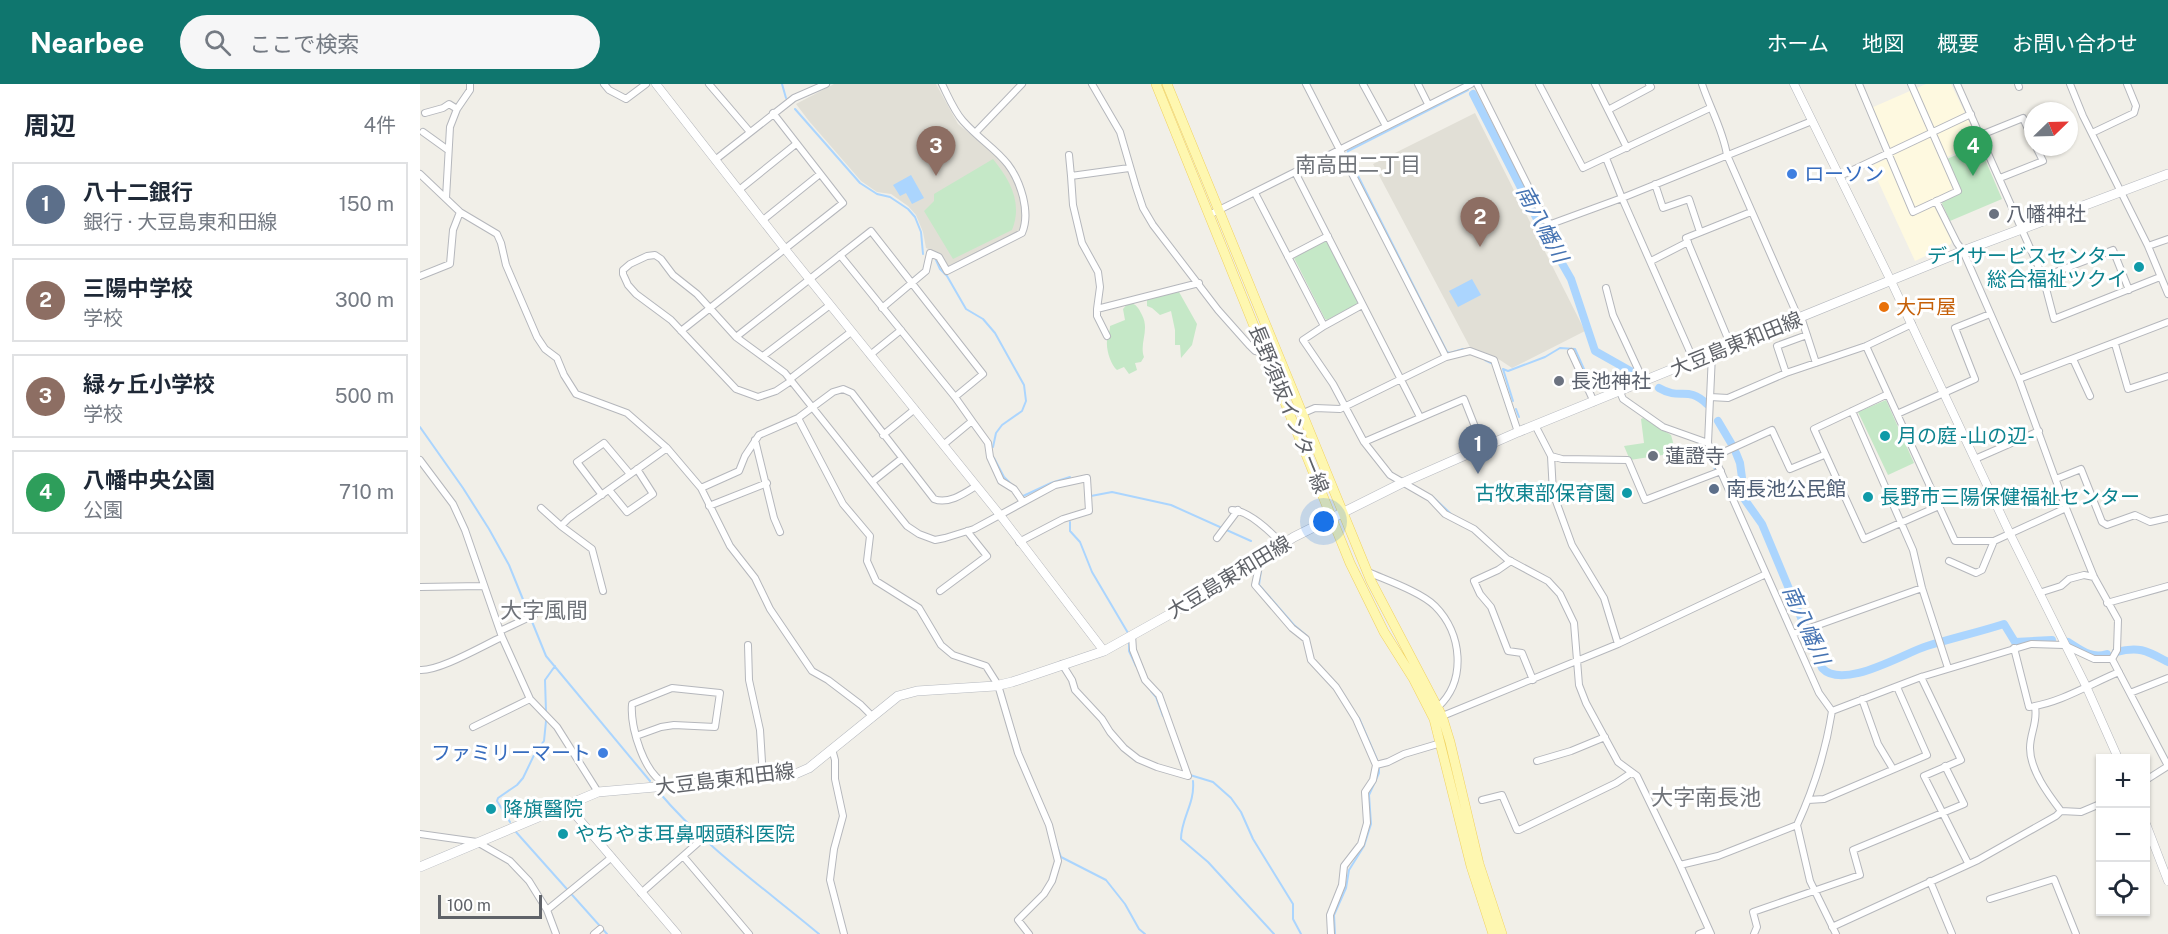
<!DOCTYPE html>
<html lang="ja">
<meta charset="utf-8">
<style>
:root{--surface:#fff;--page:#f6f6f7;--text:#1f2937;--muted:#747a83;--line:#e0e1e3;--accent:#0f766e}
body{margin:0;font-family:"Public Sans","Noto Sans JP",sans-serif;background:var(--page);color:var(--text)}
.controls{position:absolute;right:18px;bottom:18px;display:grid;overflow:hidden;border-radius:0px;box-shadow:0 2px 4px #0004}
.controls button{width:54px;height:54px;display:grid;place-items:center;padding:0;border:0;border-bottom:2px solid var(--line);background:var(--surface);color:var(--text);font:30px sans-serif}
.compass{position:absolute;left:1604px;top:18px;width:54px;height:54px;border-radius:50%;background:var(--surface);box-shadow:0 2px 4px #0004;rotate:67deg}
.scale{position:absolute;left:18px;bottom:15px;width:104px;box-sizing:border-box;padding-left:6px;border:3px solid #5f6268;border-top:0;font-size:16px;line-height:21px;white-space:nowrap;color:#5f6268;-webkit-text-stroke:4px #fff;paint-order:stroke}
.you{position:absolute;left:904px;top:438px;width:21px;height:21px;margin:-15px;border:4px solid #fff;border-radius:50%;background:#1a73e8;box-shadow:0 0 0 9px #1a73e833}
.badge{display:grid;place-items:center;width:39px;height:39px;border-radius:50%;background:var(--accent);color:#fff;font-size:20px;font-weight:700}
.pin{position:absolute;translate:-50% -50px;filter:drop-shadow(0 2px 3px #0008)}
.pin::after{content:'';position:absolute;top:32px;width:21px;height:18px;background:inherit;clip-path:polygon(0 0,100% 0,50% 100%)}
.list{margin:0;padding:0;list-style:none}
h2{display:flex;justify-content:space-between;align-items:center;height:78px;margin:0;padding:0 24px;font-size:26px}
h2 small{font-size:20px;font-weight:400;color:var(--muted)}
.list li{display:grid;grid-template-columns:39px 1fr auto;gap:18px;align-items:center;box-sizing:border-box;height:84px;margin:0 12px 12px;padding:0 12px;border:2px solid var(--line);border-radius:0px}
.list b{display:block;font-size:22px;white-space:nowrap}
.list p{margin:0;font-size:20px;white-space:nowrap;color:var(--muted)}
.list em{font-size:20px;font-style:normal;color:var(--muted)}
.icon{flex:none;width:33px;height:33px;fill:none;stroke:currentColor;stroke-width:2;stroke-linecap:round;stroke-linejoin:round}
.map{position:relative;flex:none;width:1748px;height:850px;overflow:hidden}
header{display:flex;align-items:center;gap:36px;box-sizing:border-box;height:84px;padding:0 30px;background:var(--accent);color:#fff}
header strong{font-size:28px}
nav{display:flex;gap:33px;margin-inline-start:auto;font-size:21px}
.search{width:420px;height:54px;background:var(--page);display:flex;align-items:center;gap:15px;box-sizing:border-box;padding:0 21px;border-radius:33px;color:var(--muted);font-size:22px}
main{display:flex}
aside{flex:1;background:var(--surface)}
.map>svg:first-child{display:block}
.commercial{fill:#fef9e0}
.education{fill:#e1dfd6}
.green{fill:#c5e8c7}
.water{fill:#abd5fe}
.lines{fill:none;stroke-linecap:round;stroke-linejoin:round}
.stream{stroke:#abd5fe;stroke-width:2}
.canal{stroke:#abd5fe;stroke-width:8}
.minor-casing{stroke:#b5b7bc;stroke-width:8}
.tertiary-casing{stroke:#b5b7bc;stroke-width:9}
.secondary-casing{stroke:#b6b9bf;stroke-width:10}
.primary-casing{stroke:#f1d261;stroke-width:10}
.minor{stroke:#fff;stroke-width:6}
.tertiary{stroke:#fff;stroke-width:8}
.secondary{stroke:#fff;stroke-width:9}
.primary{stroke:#fef7b0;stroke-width:9}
.shop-dot{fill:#3f7fe0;stroke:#fff;stroke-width:2}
.worship-dot{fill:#6b7280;stroke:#fff;stroke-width:2}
.culture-dot{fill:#0f9aa8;stroke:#fff;stroke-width:2}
.food-dot{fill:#e8710a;stroke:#fff;stroke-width:2}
.service-dot{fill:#5c6f8a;stroke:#fff;stroke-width:2}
.labels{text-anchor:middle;stroke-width:6;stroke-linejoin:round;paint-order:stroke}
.shop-label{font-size:20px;fill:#366cbe;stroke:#fff;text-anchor:start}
.worship-label{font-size:20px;fill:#5b616d;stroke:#fff;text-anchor:start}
.culture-label{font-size:20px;fill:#0d838f;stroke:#fff;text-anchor:start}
.food-label{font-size:20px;fill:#c56008;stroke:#fff;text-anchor:start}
.street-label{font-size:20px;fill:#5f6268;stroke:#fff}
.service-label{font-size:20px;fill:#4e5e75;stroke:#fff;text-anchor:start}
.neighbourhood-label{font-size:21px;fill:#70747a;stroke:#fff}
.water-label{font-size:21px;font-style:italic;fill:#4573b2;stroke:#fff}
.quarter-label{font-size:22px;fill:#70747a;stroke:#fff}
</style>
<header>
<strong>Nearbee</strong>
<div class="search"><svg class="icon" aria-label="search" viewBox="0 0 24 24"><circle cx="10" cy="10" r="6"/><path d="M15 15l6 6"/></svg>ここで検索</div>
<nav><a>ホーム</a><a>地図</a><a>概要</a><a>お問い合わせ</a></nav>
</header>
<main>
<aside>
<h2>周辺<small>4件</small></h2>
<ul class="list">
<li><span class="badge" style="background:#5c6f8a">1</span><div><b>八十二銀行</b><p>銀行 · 大豆島東和田線</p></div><em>150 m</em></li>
<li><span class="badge" style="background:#8d6e63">2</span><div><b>三陽中学校</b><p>学校</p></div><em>300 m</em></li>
<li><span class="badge" style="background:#8d6e63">3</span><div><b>緑ヶ丘小学校</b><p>学校</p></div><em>500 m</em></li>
<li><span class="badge" style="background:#2e9e5b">4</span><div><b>八幡中央公園</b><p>公園</p></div><em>710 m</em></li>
</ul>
</aside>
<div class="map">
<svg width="1748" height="850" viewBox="0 0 1748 850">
<rect width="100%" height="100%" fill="#f1efe8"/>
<path class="commercial" d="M1506 0H1531L1559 58 1525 74 1540 107 1514 120 1532 156 1531 160 1495 177 1451 82 1473 72 1451 24Z"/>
<path class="education" d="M414 0H516L538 40 585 78 597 98 603 128V140L599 147 529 183 520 170 506 164 503 148 496 131 488 122 471 110 457 108 441 97 389 37 376 20Z
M1055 29 1165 247 1092 284 1080 276 1051 265 953 80Z"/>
<path class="green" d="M1559 61 1582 115 1530 137 1521 117 1541 108 1527 75Z
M573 75C590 96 603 119 592 146L533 175 504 127 514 117V110Z
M904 157 908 158 938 217 936 221 907 236 905 235 873 172Z
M759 208 777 240 772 261 761 274 760 261H755V246L751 227 740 231 732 224 727 222V213Z
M709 218C717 221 718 223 722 231 730 246 719 259 724 273L721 278 715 279 717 286 709 290 704 283 697 286C691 281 686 266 687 257 687 252 690 249 690 242L705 236 703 225Z
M1466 316 1494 379 1468 391 1438 328Z
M1223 334 1251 351 1256 369 1210 376 1204 362 1224 359 1221 335Z"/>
<path class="water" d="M491 91 504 114 492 120 486 109 480 112 473 101Z
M1052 195 1061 211 1038 223 1029 207Z"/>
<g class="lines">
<path class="stream" d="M362 0 366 14
M375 25 440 99 457 110 470 113 488 125 495 133 501 148 503 170
M516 176 520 185 527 192 546 225 563 235 575 249 604 301 606 317 602 327 582 341 576 349 573 363
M1043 265 1030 269 1027 268 927 70 928 67 1048 6
M1065 276 1071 279
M1093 317 1083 285 1088 287 1125 273 1140 264 1155 265 1172 303
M1096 325 1099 333
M0 343 43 404 69 445 89 481 126 572 230 697
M1283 360 1295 385
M574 374 584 393 592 401
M671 412 692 408 751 421 831 457
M601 413 631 399 650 393
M1013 413 1031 430
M650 438V447L660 458 672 488 708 549
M842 478 839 501 874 541 887 552
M709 559V567L716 582
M919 604 926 614
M731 607 736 613 743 632
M126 628 125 596 135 582
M939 634 958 678
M770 691 793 698 811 714 821 728 833 755 873 820V835L881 850
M773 697C775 720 761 734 761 755L788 778 854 850
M238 707C284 762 344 804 399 850
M90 738 77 717 78 714 97 701 103 694 116 667 124 657 126 637
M96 748 187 850
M636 759 641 773 686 796 705 820 719 845 725 850
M915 850 914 831 926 804 929 786 944 762 951 740 949 711 959 689V684"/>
<path class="canal" d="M1053 10 1120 141 1151 195 1175 267 1214 289
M1239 304C1261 317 1267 301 1287 320
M1298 337 1311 359
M1316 369 1320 379 1325 416 1342 440 1402 584C1423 607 1484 569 1507 562 1533 554 1559 548 1584 540L1595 558 1632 556
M1648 558C1661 566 1671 575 1687 570
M1696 568C1720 562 1727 567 1748 578"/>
<defs>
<path id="minor" d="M184 0 189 6 206 15 226 0
M289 0 330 48
M672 0 700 48 716 103 723 124 733 141 798 226 830 262 835 267 847 269
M886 0 1026 273
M943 0 966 42
M998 0 1008 20
M1057 0 1125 136 1131 140 1202 114 1392 37
M1119 0 1163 84 1290 24
M1175 0 1207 64
M1282 0C1290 24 1303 46 1307 71L1379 235
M1439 0 1493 128 1538 107 1491 0
M1537 0 1623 193 1634 235 1740 193
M1598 0 1599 3
M1650 0 1663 32 1728 162 1748 210
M1188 26 1231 3 1229 0
M5 29 23 24 29 20 37 25
M3 48 28 66
M556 48 602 0
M1672 49 1714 29 1716 22 1707 0
M1561 51 1603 34 1613 56
M649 71 651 92
M1186 74 1202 114 1274 277
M295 76 374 14 406 0
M709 84 651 92 653 121 662 159 678 188 680 203 677 225 779 199
M875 88 1000 333
M0 90 40 128 77 150 81 159 86 181 117 253 125 265 137 274 144 291 156 310 207 329 247 364 281 404 310 462 335 494 350 525 392 587 408 596 441 621 453 633
M1420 92 1551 30
M1580 94 1623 77 1616 63
M1235 100 1243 124 1269 115 1280 148
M319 106 376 60
M835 109 904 242
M26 114 30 43 37 25 50 6V0
M1516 117 1537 159 1543 167 1599 295 1646 424 1674 493 1698 536 1697 566 1692 575
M789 131 1051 0
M343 136 400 90
M1728 162 1748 155
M420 171 535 313
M868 173 908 152
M1231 177 1268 158
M0 192 30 180 33 146 40 128
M1623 193 1693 166 1709 206
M1186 204 1193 231 1224 298
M942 221 904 242 883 256 913 300 944 358 970 391 1010 414 1025 430 1054 445 1087 475 1128 497 1140 510 1154 539 1159 601 1166 619 1198 678 1217 692 1260 781 1291 850
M462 224 506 187 510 169 519 173 527 187 602 149C607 137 606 126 603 113 592 71 569 66 543 37 534 27 528 12 522 0
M677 225V232L687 252
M1381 233 1396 279
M261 247 423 119 353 29
M316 253 451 147 563 290 535 313 552 337 523 361
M1695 260 1708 305 1748 292
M1311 262 1266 154 1331 128
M1446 262 1535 457H1574L1646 424
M1151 268 1174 318
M1292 270 1288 359 1399 609 1412 627
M450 271 481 246
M343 272 410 221
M1653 275 1670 312
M1366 289 1357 262 1387 251
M370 295 431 248
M1599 295 1748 238
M371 297 356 307 338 313 316 305 251 236 216 210 208 201 203 190V186L210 180 227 172 235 171 241 175 253 191 277 210 316 253 365 289 487 442 499 450 515 456 525 454 554 445 635 401 667 394 669 427 643 435 599 458
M1200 308 1203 315 1243 343 1288 359
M1468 310 1394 345 1444 455 1519 422
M1290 313 1308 314 1366 289 1446 262 1492 240
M1432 327 1493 466 1502 504 1528 584
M881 330 895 324 920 325 1026 273 1050 267 1074 276 1098 348
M1477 330 1555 295 1535 244 1570 230
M378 334 423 420 450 452 447 477 456 497 499 524 521 561 533 571 566 582 578 601 598 669 629 741 638 777 632 797 624 810 598 836 609 850
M552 337 568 359 570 373 581 397 594 405 603 418
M1115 341 1131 372 1133 409 1152 461 1184 514 1198 560
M463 351 495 325
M335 356 354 434 360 448
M944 358 1044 315 1063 363
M1131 372 1142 375 1208 376 1225 416 1301 387
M1295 372 1352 346 1370 385 1404 371
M1555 375 1619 347
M0 376 33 420 45 446 82 553 110 615 137 643 178 708
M1636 395 1661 385 1682 438 1687 441 1715 431 1730 438 1748 434
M452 398 481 375
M281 404 319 387 325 372 339 351 378 334 413 308 423 305 432 309 514 415C528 421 545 409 556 402
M189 406 207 428 233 410 217 385
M182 411 157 378 184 359 210 390
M289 422 347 399
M121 424 141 442 149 434 247 364
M812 426C828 426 851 448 862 460
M141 442 172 465 183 507
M797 454 818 426
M837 475 839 482 835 501 872 544 886 555 891 576 916 603 936 635 956 681 968 678 984 670 1021 659
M1091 477 1078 486 1054 497 1060 510 1071 523 1088 567 1102 569 1113 596
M1529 477 1556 489 1562 486 1574 457
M948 488C966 496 1001 508 1015 522 1042 549 1047 596 1018 623
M0 503 63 502
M520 507 567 472 547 447
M1619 509 1641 502 1649 495 1664 491 1674 493
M1687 519 1748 502
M80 547 114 531
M1373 550 1502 504
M712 551 713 566 725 596 739 611 768 692
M328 561 329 596 340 646 343 694
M1594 564 1609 623C1640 619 1670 600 1699 588
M1692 575 1748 682
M642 580 652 596 655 606 682 635 690 648 704 664 718 675 737 683 768 692
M0 586C20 587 62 562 82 553
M1501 593 1541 676 1504 692 1548 779
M1710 609 1748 594
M1442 615 1458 660 1473 685
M1615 623C1618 638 1610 649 1610 664 1610 686 1628 710 1641 727
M1412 627 1501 593 1611 560 1644 561 1674 575H1692
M1020 633 1198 560 1346 490
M53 643 110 615
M216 652 241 643 254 641 295 643 300 609 252 604 212 620C210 643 224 692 248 701
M412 665 415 676V695L423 732 414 765 410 796 424 850
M1117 677 1151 667 1185 653
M1726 696 1748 682
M1062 716 1082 711 1097 746H1099L1196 699 1211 689
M1388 716 1404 715 1507 671 1477 603
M1377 741C1394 704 1406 666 1412 627
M0 750 57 758 90 777 109 797 127 826 136 850
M263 772 329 850
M1260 781 1298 772 1377 741 1390 797 1416 850
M1510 797 1532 850
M221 809 280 757
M1570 815 1634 795 1656 850
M127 826 192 773
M1412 843 1558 776 1636 732 1641 727 1661 728 1680 720
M174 850 180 845
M911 850 910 831 922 801 924 782 941 760 947 739 945 708 953 696 956 681
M1279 850 1289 846
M1334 850 1337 843 1333 828 1440 791 1433 766 1544 720 1525 682"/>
<path id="tertiary" d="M236 0 365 165 580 431 684 567
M1374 0 1471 197 1590 450 1666 602 1698 674
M147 721 257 850
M1726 740 1748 797"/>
<path id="secondary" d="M0 783 178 708 373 691 389 684 478 612 497 607 575 602 592 598 684 567 752 529 874 453 982 399 1098 348 1543 167 1748 90"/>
<path id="primary" d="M736 0 930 479 964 548 993 594 1014 635 1051 782 1073 850
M747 0 951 497 1022 632 1030 658 1059 780 1082 850"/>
</defs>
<use href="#minor" class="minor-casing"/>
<use href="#tertiary" class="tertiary-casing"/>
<use href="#secondary" class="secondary-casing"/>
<use href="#primary" class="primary-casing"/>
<use href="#minor" class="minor"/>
<use href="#tertiary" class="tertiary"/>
<use href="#secondary" class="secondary"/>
<use href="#primary" class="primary"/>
</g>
<g class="shop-dot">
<circle cx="1372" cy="90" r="6"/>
<circle cx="183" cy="669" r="6"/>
</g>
<g class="worship-dot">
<circle cx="1574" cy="130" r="6"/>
<circle cx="1139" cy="297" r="6"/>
<circle cx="1233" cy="372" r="6"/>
</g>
<g class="culture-dot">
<circle cx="1719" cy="183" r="6"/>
<circle cx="1465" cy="352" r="6"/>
<circle cx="1207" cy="409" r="6"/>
<circle cx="1448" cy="413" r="6"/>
<circle cx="71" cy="725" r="6"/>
<circle cx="143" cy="750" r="6"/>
</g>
<circle class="food-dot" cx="1464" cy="223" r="6"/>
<circle class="service-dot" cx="1294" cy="405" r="6"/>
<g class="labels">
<g class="shop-label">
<text x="1384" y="97">ローソン</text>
<text x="171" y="676" text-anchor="end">ファミリーマート</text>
</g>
<g class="worship-label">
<text x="1586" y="137">八幡神社</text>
<text x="1151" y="304">長池神社</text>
<text x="1245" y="379">蓮證寺</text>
</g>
<g class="culture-label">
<text x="1707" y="179" text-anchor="end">デイサービスセンター<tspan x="1707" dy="23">総合福祉ツクイ</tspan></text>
<text x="1477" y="359">月の庭 -山の辺-</text>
<text x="1195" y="416" text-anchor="end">古牧東部保育園</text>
<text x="1460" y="420">長野市三陽保健福祉センター</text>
<text x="83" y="732">降旗醫院</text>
<text x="155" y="757">やちやま耳鼻咽頭科医院</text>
</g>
<g class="food-label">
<text x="1476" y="230">大戸屋</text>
</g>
<g class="street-label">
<text transform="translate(1316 260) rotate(-22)" y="7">大豆島東和田線</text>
<text transform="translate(869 325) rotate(68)" y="7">長野須坂インター線</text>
<text transform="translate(809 493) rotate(-31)" y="7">大豆島東和田線</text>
<text transform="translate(305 695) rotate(-7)" y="7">大豆島東和田線</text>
</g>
<g class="service-label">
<text x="1306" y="412">南長池公民館</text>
</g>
<g class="neighbourhood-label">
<text x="938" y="88">南高田二丁目</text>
</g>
<g class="water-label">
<text transform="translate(1122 140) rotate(62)" y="7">南八幡川</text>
<text transform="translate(1386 541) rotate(66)" y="7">南八幡川</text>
</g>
<g class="quarter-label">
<text x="124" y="534">大字風間</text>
<text x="1286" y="721">大字南長池</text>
</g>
</g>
</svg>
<div class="controls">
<button>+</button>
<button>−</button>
<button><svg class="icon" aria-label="locate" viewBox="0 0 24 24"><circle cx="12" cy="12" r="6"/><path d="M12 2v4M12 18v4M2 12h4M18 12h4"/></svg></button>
</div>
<svg class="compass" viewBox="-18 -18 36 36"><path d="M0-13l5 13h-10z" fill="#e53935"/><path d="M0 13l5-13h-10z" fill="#747a83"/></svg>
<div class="scale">100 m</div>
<div class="you"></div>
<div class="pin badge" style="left:1058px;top:390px;background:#5c6f8a">1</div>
<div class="pin badge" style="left:1060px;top:163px;background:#8d6e63">2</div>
<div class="pin badge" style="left:516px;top:92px;background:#8d6e63">3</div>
<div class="pin badge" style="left:1553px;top:92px;background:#2e9e5b">4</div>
</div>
</main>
